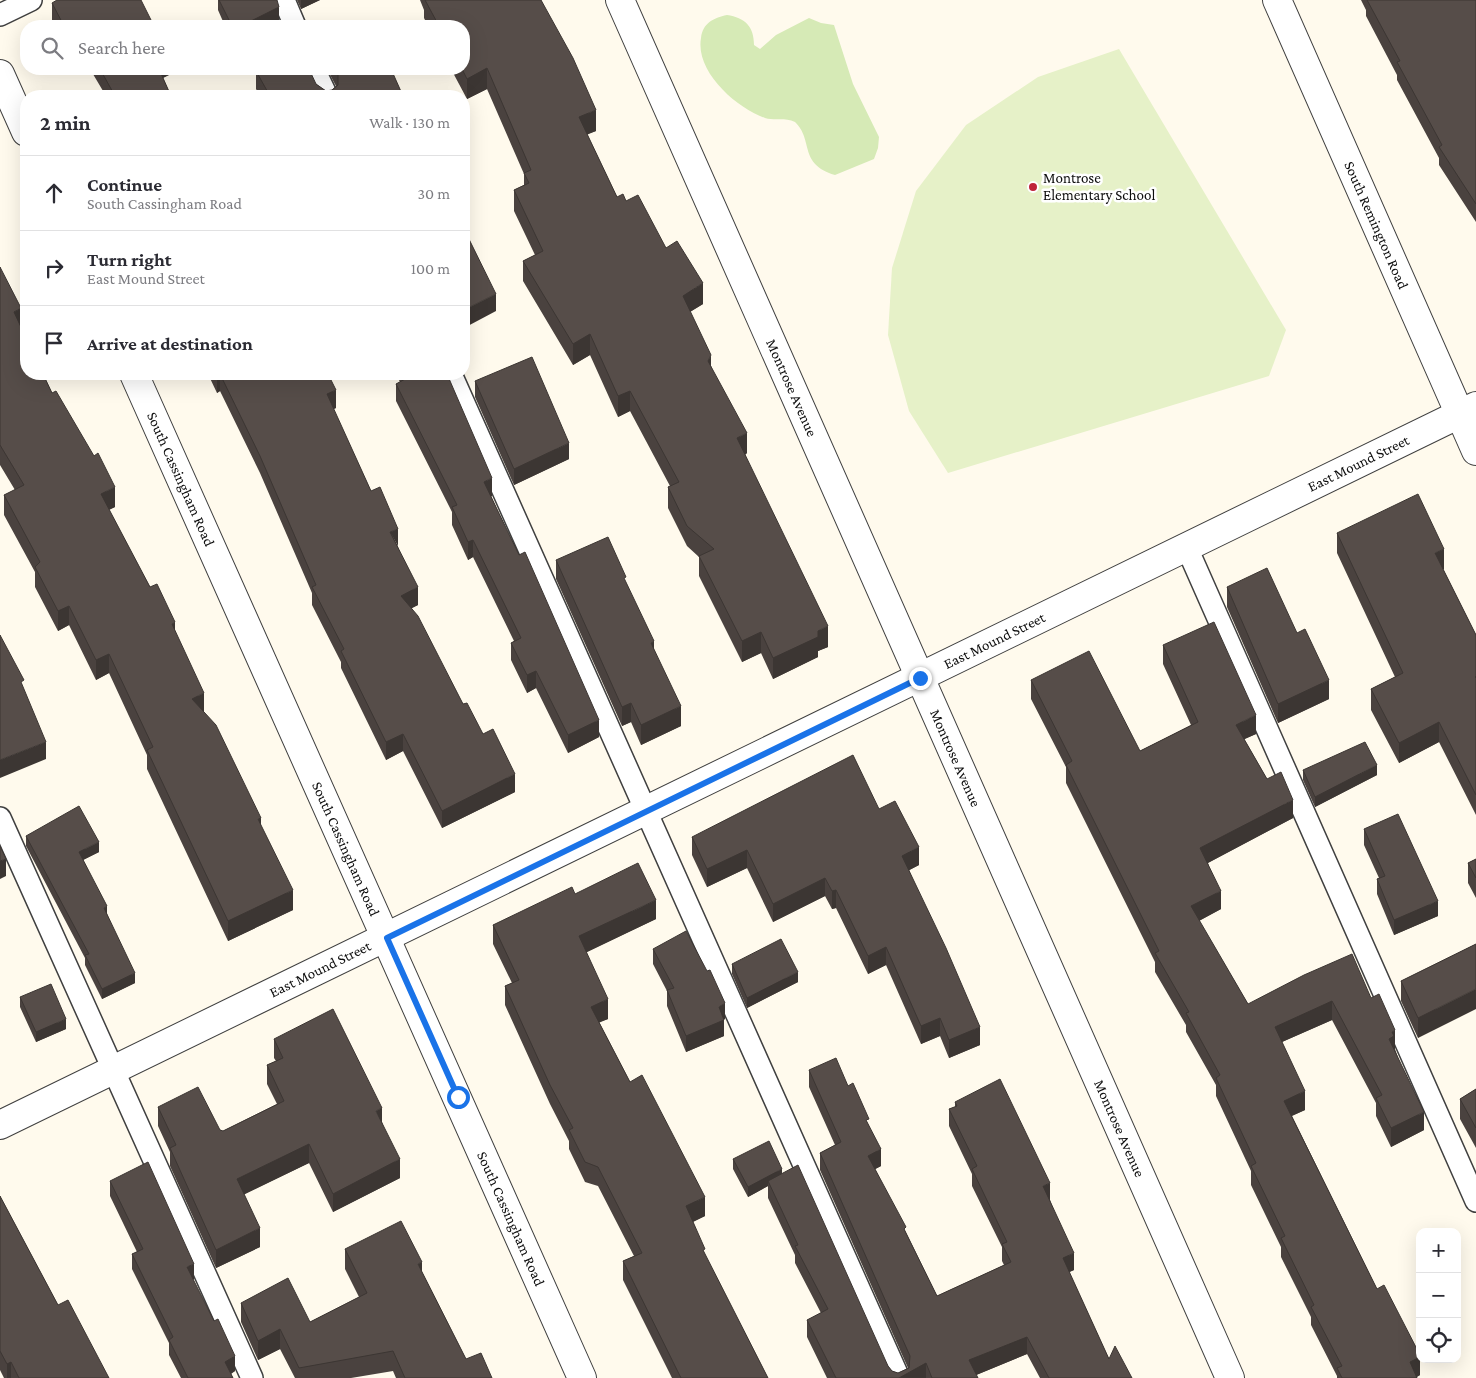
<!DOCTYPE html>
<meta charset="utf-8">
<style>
:root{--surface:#fff;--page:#f7f7f7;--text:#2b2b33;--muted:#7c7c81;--line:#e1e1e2}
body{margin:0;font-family:"Crimson Pro",serif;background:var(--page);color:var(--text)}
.controls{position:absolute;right:15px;bottom:15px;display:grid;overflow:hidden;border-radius:10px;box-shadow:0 5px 20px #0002}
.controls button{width:45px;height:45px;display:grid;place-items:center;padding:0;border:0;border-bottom:1px solid var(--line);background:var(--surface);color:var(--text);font:25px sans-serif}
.stop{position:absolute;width:15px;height:15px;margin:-11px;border:4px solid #1a73e8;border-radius:50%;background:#fff}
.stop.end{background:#1a73e8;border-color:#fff;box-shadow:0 1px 5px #0008}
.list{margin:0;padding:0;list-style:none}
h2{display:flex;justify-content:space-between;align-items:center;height:65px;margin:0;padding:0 20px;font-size:21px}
h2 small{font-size:16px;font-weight:400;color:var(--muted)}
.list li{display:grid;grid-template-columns:32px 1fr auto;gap:15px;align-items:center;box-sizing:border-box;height:75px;padding:0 20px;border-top:1px solid var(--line)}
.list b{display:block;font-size:19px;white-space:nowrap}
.list p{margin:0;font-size:16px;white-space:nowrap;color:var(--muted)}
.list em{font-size:16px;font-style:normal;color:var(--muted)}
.icon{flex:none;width:28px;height:28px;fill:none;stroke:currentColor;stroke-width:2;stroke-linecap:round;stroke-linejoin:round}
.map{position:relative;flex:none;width:1476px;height:1378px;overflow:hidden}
.search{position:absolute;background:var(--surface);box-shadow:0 5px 20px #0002;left:20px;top:20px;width:450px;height:55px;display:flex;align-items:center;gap:12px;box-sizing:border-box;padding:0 18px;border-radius:20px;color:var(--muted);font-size:19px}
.panel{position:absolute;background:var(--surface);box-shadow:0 5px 20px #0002;left:20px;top:90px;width:450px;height:290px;border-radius:20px}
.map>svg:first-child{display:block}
.green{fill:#d6eab6}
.pitch{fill:#e6f1c8}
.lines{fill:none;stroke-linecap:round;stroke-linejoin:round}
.service-casing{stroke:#404040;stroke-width:24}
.minor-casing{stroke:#404040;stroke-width:30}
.service{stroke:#fff;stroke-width:21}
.minor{stroke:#fff;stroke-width:28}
.wall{fill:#4a423f}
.shaded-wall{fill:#3c3633}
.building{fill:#564d49;stroke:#3c3633}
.route{stroke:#1a73e8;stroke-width:6}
.poi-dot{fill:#bf2339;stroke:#fff;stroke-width:2}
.labels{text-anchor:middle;stroke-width:5;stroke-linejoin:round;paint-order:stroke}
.poi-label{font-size:15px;fill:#0d0d0d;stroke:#fff;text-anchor:start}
.street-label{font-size:15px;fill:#0d0d0d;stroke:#fff}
</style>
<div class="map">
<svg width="1476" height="1378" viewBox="0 0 1476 1378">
<rect width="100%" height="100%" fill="#fffaed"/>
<path class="green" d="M727 15C745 18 754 26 754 45L760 49 776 35 809 18 821 23 834 25 853 84 879 137 878 148 874 159 835 175C798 164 814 140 795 122 785 117 775 121 765 118 737 108 695 72 701 38 703 23 713 18 727 15Z"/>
<path class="pitch" d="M1119 49 1286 330 1269 376 948 473 909 411 888 335 892 268 916 191 966 125 1038 77Z"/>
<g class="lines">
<defs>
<path id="service" d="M284 0 295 26
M0 15 31 0
M314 69 327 96
M451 374 899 1378
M1187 548 1476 1201
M0 818 252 1378"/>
<g id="minor">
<path id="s1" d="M620 0 1230 1378"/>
<path id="s2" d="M1277 0 1476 451"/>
<path d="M0 74 26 132"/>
<path id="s3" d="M134 374 582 1378"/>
<path id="s4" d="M0 1125 1476 406"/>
</g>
</defs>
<use href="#service" class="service-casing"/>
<use href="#minor" class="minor-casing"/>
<use href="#service" class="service"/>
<use href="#minor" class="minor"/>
</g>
<path class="wall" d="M218 0H277L279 20 267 26H225L218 10Z
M297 0H320L301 9Z
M420 0H541L596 131 587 134 617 197 626 201 666 248 703 304 690 312 711 366 747 453 745 455 828 647 818 651V657L773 679 761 653 742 662 699 576V557L687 546 668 508V487L670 486 630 411 618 417 590 355 573 365 523 281V261L535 255 514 211V190L524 185V174L487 89 467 99 451 69H464V26H428L424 18V10Z
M1361 0H1476V222L1439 165V158L1397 80V75L1366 16V10Z
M52 3 154 26H55L52 20Z
M90 69H173V73L163 78 171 96H106Z
M327 69H392V73L403 96H260L256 89V71L316 84 326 91 332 90 336 86Z
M0 267 21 327 52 393 115 507 109 510 150 587 175 631 204 712 261 826 293 910 228 941 147 769V755L109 673 96 680 69 625 58 631 35 587V572L4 515V495L15 490 0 465Z
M208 374H328L336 408 333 409 371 491 398 547 418 605 411 608 463 704 483 734 515 792 442 828 403 751 386 760 341 668V662L312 605V593L260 473 220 391 217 393Z
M396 374H447L492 496H491L599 737 568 753 536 688 527 693 511 660V643L514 641 473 557 468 560 452 525V512L396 401V384L400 382Z
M475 381 569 459 514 485 475 397Z
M1337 533 1444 569H1443L1476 635V815L1439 742 1399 763 1371 710V689L1395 677 1337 553Z
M556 560 626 583 681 726 641 745 631 722 622 726 556 579Z
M1227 587 1297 633 1329 699 1278 723 1227 607Z
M1163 645 1256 734 1244 739 1267 779 1293 818 1208 863 1221 909 1199 921 1248 1004 1371 998 1395 1049 1424 1130 1391 1147 1376 1116V1103L1332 1020 1282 1042 1305 1110 1292 1116 1377 1289 1420 1359V1375L1417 1377V1378H1337V1376L1311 1325V1317L1281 1257V1247L1251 1185V1171L1216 1096V1085L1186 1032V1025L1155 972V962L1066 783V767L1031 699V680L1140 751 1191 725 1163 664Z
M1303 770 1377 775 1315 807 1303 780Z
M879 809 919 865 909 870 980 1045 949 1058 940 1036 921 1044 886 965 868 974 836 908 832 909 825 896 773 922 747 868 707 887 692 855V837Z
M1364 829 1438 916 1394 935 1377 894V879L1379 878 1364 845Z
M26 836 99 852 83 860 107 914 135 983 102 999 85 965V958L26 846Z
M1476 859V898L1468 883V863Z
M575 894 656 919 586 952 608 1019 599 1022 630 1082 705 1216 693 1222 705 1255 768 1378H672L623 1280V1261L634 1256 598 1186 585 1182 569 1149V1141L550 1104 505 1005V986L512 983 493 944V925Z
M1476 944 1418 1038 1401 1001V981Z
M653 949 725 1019H724V1036L686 1052 667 1006V991L653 964Z
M732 964 798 982 747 1008 732 974Z
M20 997 66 1029 36 1042 20 1007Z
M274 1039 382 1122 400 1178 333 1212 309 1163 244 1194 260 1247 216 1268 170 1166V1152L158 1126V1107L223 1131 277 1104 267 1084V1065L276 1061 274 1058Z
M809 1070 848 1086 869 1126 881 1166 875 1169 937 1296 1004 1265 1002 1261V1247L972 1186V1174L949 1126V1109L955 1107V1102L1050 1200 1074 1270 1069 1272 1109 1359 1132 1378H1040L1027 1354 976 1375 978 1378H827L807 1337V1320L821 1313 795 1263V1255L768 1198V1186L748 1197 733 1169V1159L782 1173 888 1366 892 1371 898 1373 908 1368 820 1170V1153L835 1145 809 1087Z
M1476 1089V1148L1460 1119V1099Z
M110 1181 194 1279 193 1280 235 1371 231 1374 233 1378H181L169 1355V1343L132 1269V1254L137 1252 110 1196Z
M0 1196 58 1305 109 1378H4L0 1370Z
M345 1249 422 1272 466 1359 492 1378H396L393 1371 351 1378H295L280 1349 258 1360 241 1322V1303L310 1322 359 1297 345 1269Z"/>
<path class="shaded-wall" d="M301 0H320L301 9Z
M279 7V20L267 26H241Z
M487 68V89L467 99V79Z
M156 69H173V73L156 81Z
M596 110V131L579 138V117Z
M703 283V304L683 316V296Z
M496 294V311L464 328V310Z
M21 308V328L14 312Z
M590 334V355L573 365V344Z
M711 355V376L708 361Z
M220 374V391L217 393V375Z
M336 390V408L327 412V394Z
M630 391V411L618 417V396Z
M747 433V453L737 459V438Z
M569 443V459L514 485V469Z
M492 478V496L484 500V482Z
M115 487V507L101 513V494Z
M398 529V546L390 532Z
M473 540V557L468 560V542Z
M1444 549V569L1435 573V553Z
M418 587V605L401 614V596Z
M69 606V625L58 631V611Z
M175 622V641L172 624Z
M828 626V647L818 651V657L773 679V658L818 631Z
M761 632V653L742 662V641Z
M654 641V661L651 643Z
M109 654V673L96 680V660Z
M536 671V688L527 693V675Z
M1329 680V699L1278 723V704Z
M204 693V712L192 699Z
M631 703V722L622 726V707Z
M681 706V726L641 745V725Z
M1256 715V734L1236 743V725Z
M599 720V737L568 753V735Z
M1439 722V742L1399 763V743Z
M403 734V751L386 760V742Z
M46 742V759L0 778V760Z
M1377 765V775L1315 807V797Z
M515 774V792L442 828V811Z
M1293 800V818L1200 867V848Z
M261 818V837L258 819Z
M99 842V852L79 862V852Z
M919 847V865L902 874V856Z
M747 850V868L707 887V869Z
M6 859V876L0 879V861Z
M825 878V896L773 922V904Z
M293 890V910L228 941V921Z
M836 890V908L832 909V891Z
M1221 891V909L1191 925V906Z
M656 900V919L579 956V936Z
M1438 901V916L1394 935V920Z
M107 906V916L104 908Z
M886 947V965L868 974V956Z
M798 972V982L747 1008V998Z
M135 973V983L102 999V989Z
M1476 989V1009L1418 1038V1018Z
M608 999V1019L591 1026V1007Z
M1332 1001V1020L1275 1045V1027Z
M725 1003V1019L719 1022V1007Z
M940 1018V1036L921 1044V1026Z
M66 1019V1029L36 1042V1032Z
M724 1020V1036L686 1052V1036Z
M980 1027V1045L949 1058V1040Z
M1395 1030V1049L1394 1050 1389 1039 1392 1032Z
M1305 1091V1110L1284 1119V1101Z
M382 1108V1127L376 1111Z
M1424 1112V1130L1391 1147V1128Z
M309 1144V1163L237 1198V1179Z
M881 1149V1166L868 1173V1156Z
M400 1159V1178L333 1212V1194Z
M782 1169V1179L768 1181V1186L748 1197V1187Z
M1050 1183V1200L1043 1203V1186Z
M705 1197V1216L686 1225V1206Z
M260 1228V1247L216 1268V1250Z
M1074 1253V1270L1063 1275V1258Z
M422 1262V1282L418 1264Z
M194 1264V1279L187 1282V1267Z
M280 1329V1349L258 1360V1341Z
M1027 1337V1354L969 1378V1360Z
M235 1356V1371L225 1377V1362Z
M1420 1357V1375L1414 1378 1410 1362Z
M11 1362V1378H7V1364Z
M926 1363V1378H899Z"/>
<path class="building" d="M57 0H141L154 26H64L52 3Z
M219 0H277L279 7 241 26H232Z
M425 0H541L573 58 596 110 579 117 617 197 623 194 626 201 638 195 666 248 677 241 703 283 683 296 711 355 708 361 747 433 737 438 828 626 818 631V637L773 658 761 632 742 641 699 556 714 549 687 526 668 487 679 482 630 391 618 396 590 334 573 344 523 261 543 251 514 190 529 183 524 173 531 170 487 68 467 79 462 69H464V26H439Z
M1367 0H1476V204L1439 147 1442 145 1397 62 1400 61Z
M375 21 378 26H363Z
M100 69H159L171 96H115Z
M263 69H309L316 84 326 91 332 90 338 85V73L336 69H391L403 96H270L256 71Z
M464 229 496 294 464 310Z
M0 267 21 308 14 312 26 338V374H43L52 393 56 391 94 456 98 453 115 487 101 494 150 587 157 584 175 622 172 624 204 693 192 699 216 725 261 818 258 819 293 890 228 921 147 750 153 747 109 654 96 660 69 606 58 611 35 567 40 562 4 495 24 485 0 445Z
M532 357 569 443 514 469 475 381Z
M220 374H328L336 390 327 394 371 491 380 487 398 529 390 532 418 587 401 596 418 616 463 704 467 703 483 734 493 729 515 774 442 811 403 734 386 742 341 651 344 649 312 587 316 585 260 456Z
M404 374H447L492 478 484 482 519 555 525 552 599 720 568 735 536 671 527 675 511 643 521 638 473 540 468 542 452 507 457 505 396 384 407 378Z
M1418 494 1444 549 1435 553 1476 635V676L1475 677 1476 678V795L1439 722 1399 743 1371 689 1403 673 1337 533Z
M608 537 626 577 624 578 654 641 651 643 681 706 641 725 631 703 622 707 556 560Z
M1267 568 1297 633 1305 629 1329 680 1278 704 1227 587Z
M1214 622 1256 715 1236 725 1267 779 1281 772 1293 800 1200 848 1221 891 1191 906 1248 1004 1304 975 1352 954 1371 998 1379 994 1395 1030 1392 1032 1394 1036 1389 1039 1424 1112 1391 1128 1376 1098 1382 1095 1332 1001 1275 1027 1305 1091 1284 1101 1377 1289 1384 1285 1420 1355V1357L1410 1362 1417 1378H1342L1337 1368 1342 1366 1311 1307 1314 1305 1281 1238 1285 1236 1251 1166 1256 1163 1216 1078 1220 1075 1186 1013 1189 1012 1155 953 1159 951 1066 765 1072 761 1031 680 1089 651 1140 751 1198 722 1163 645Z
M0 635 24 680 21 682 46 742 0 760Z
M1365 742 1377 765 1315 797 1303 770Z
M853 755 879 809 895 801 919 847 902 856 946 948 980 1027 949 1040 940 1018 921 1026 886 947 868 956 836 890 832 891 825 878 773 904 747 850 707 869 692 837Z
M79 806 99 842 79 852 107 906 104 908 135 973 102 989 85 955 89 954 26 836Z
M1398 814 1438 901 1394 920 1377 879 1385 876 1364 829Z
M0 846 6 859 0 861Z
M1476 859V878L1468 863Z
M638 863 656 900 579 936 608 999 591 1007 630 1082 642 1075 705 1197 686 1206 705 1249 703 1250 768 1378H681L623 1261 642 1253 598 1167 585 1162 569 1130 573 1128 550 1085 505 986 519 980 493 925 572 887 575 894Z
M686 931 707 971 710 970 725 1003 719 1007 724 1020 686 1036 667 990 674 988 653 949Z
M781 939 798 972 747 998 732 964Z
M1476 944V989L1418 1018 1401 981Z
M51 984 66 1019 36 1032 20 997Z
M333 1009 382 1108 376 1111 400 1159 333 1194 309 1144 237 1179 260 1228 216 1250 170 1148 176 1145 158 1107 198 1087 220 1130 223 1131 284 1101 267 1065 283 1058 274 1039Z
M836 1058 848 1086 853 1083 869 1119 866 1120 881 1149 868 1156 906 1227 904 1229 937 1296 1011 1262 1002 1244 1007 1242 972 1169 977 1166 949 1109 957 1106 955 1102 1000 1079 1050 1183 1043 1186 1074 1253 1063 1258 1109 1359 1115 1346 1132 1378H1049L1027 1337 969 1360 978 1378H932L926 1363 899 1378H836L807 1320 828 1309 795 1246 798 1245 768 1181 798 1165 888 1366 892 1371 898 1373 909 1368 910 1356 820 1153 841 1142 809 1070Z
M1476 1089V1128L1460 1099Z
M769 1141 782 1169 748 1187 733 1159Z
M148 1162 194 1264 187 1267 214 1321 218 1319 235 1356 225 1362 233 1378H188L169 1340 173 1337 132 1254 143 1249 110 1181Z
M0 1196 58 1305 68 1300 109 1378H19L11 1362 7 1364 0 1351Z
M401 1221 422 1262 418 1264 466 1359 481 1353 492 1378H405L393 1351 299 1368 280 1329 258 1341 241 1303 288 1278 310 1322 367 1293 345 1249Z"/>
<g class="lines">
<path class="route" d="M458 1097 387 938 920 678"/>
</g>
<circle class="poi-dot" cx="1033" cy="187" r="5"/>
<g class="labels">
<g class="poi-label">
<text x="1043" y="183">Montrose<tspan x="1043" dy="17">Elementary School</tspan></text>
</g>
<g class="street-label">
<text dy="5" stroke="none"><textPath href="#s2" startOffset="246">South Remington Road</textPath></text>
<text dy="5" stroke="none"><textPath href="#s1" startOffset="424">Montrose Avenue</textPath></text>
<text dy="5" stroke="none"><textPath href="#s4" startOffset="1511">East Mound Street</textPath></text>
<text dy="5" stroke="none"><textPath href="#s3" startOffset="115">South Cassingham Road</textPath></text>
<text dy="5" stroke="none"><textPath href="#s4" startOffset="1106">East Mound Street</textPath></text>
<text dy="5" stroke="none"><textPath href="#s1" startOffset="829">Montrose Avenue</textPath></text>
<text dy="5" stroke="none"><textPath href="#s3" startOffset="520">South Cassingham Road</textPath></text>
<text dy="5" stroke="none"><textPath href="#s4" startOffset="356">East Mound Street</textPath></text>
<text dy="5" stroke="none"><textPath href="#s1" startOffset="1234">Montrose Avenue</textPath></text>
<text dy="5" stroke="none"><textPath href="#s3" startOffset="925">South Cassingham Road</textPath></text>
</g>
</g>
</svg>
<div class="controls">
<button>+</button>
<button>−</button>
<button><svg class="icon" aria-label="locate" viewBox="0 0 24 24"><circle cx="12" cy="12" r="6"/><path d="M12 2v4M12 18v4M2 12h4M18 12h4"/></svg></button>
</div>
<div class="stop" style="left:458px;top:1097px"></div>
<div class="stop end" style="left:920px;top:678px"></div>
<div class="search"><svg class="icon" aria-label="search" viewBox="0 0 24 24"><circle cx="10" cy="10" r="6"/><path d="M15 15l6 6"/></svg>Search here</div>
<section class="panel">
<h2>2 min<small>Walk · 130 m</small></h2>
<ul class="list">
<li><svg class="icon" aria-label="ahead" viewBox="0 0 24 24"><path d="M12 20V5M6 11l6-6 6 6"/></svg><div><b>Continue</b><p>South Cassingham Road</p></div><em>30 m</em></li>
<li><svg class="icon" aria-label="right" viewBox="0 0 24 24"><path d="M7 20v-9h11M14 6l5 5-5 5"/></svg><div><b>Turn right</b><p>East Mound Street</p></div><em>100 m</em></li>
<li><svg class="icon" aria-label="arrive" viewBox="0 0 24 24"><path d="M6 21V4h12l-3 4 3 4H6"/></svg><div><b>Arrive at destination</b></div></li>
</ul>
</section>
</div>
